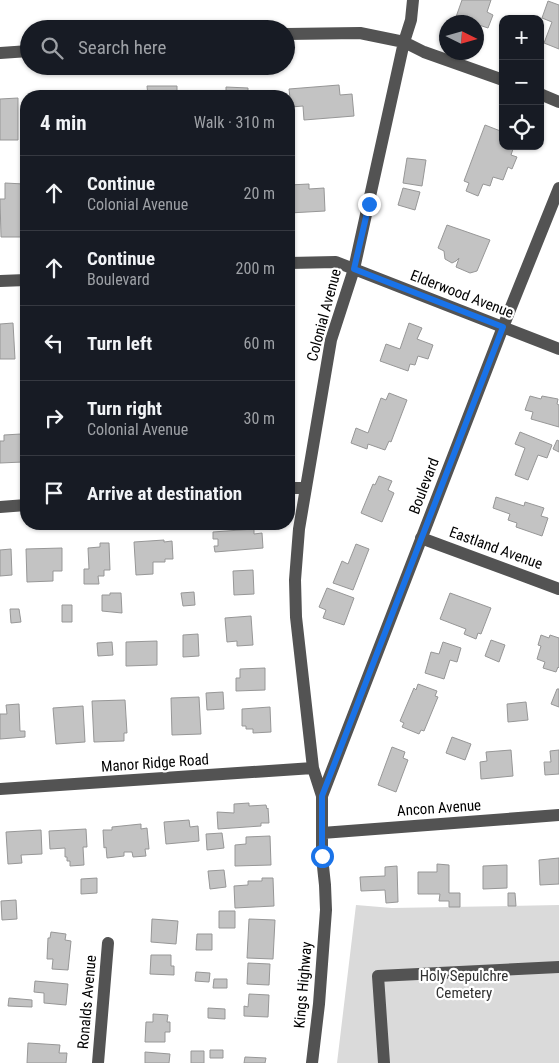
<!DOCTYPE html>
<meta charset="utf-8">
<style>
:root{--surface:#171b24;--page:#242831;--text:#f1f3f6;--muted:#9ea1a6;--line:#363941}
body{margin:0;font-family:"Roboto Condensed",sans-serif;background:var(--page);color:var(--text)}
.controls{position:absolute;right:15px;top:15px;display:grid;overflow:hidden;border-radius:10px;box-shadow:0 1px 4px #0004}
.controls button{width:45px;height:45px;display:grid;place-items:center;padding:0;border:0;border-bottom:1px solid var(--line);background:var(--surface);color:var(--text);font:25px sans-serif}
.compass{position:absolute;left:439px;top:15px;width:45px;height:45px;border-radius:50%;background:var(--surface);box-shadow:0 1px 4px #0004;rotate:95deg}
.stop{position:absolute;width:15px;height:15px;margin:-11px;border:4px solid #1a73e8;border-radius:50%;background:#fff}
.stop.end{background:#1a73e8;border-color:#fff;box-shadow:0 1px 5px #0008}
.list{margin:0;padding:0;list-style:none}
h2{display:flex;justify-content:space-between;align-items:center;height:65px;margin:0;padding:0 20px;font-size:21px}
h2 small{font-size:16px;font-weight:400;color:var(--muted)}
.list li{display:grid;grid-template-columns:32px 1fr auto;gap:15px;align-items:center;box-sizing:border-box;height:75px;padding:0 20px;border-top:1px solid var(--line)}
.list b{display:block;font-size:19px;white-space:nowrap}
.list p{margin:0;font-size:16px;white-space:nowrap;color:var(--muted)}
.list em{font-size:16px;font-style:normal;color:var(--muted)}
.icon{flex:none;width:28px;height:28px;fill:none;stroke:currentColor;stroke-width:2;stroke-linecap:round;stroke-linejoin:round}
.map{position:relative;flex:none;width:559px;height:1063px;overflow:hidden}
.search{position:absolute;background:var(--surface);box-shadow:0 1px 4px #0004;left:20px;top:20px;width:275px;height:55px;display:flex;align-items:center;gap:12px;box-sizing:border-box;padding:0 18px;border-radius:28px;color:var(--muted);font-size:19px}
.panel{position:absolute;background:var(--surface);box-shadow:0 1px 4px #0004;left:20px;top:90px;width:275px;height:440px;border-radius:20px}
.map>svg:first-child{display:block}
.green{fill:#dadada}
.building{fill:#c3c3c3;stroke:#979797}
.lines{fill:none;stroke-linecap:round;stroke-linejoin:round}
.minor{stroke:#535353;stroke-width:12}
.route{stroke:#1a73e8;stroke-width:6}
.labels{text-anchor:middle;stroke-width:4.5;stroke-linejoin:round;paint-order:stroke}
.street-label{font-size:15px;fill:#000;stroke:#fff}
.park-label{font-size:15px;fill:#313131;stroke:#fff}
</style>
<div class="map">
<svg width="559" height="1063" viewBox="0 0 559 1063">
<rect width="100%" height="100%" fill="#fff"/>
<path class="green" d="M356 905 392 908 559 905V1063H337Z"/>
<path class="building" d="M462 0H491L487 12 493 15 488 28 476 24V22L456 17Z
M548 1 559 5V49L544 43 552 22 542 18Z
M339 85 340 95 352 94 354 116 304 120 303 106 291 107 289 89Z
M147 86H177V96H148Z
M226 87 248 88V96H226Z
M96 92V96H41Z
M18 98V140H0V99Z
M485 125 503 132V146H514L511 155 517 157 512 169 508 167 503 180 493 177 490 186 483 184 478 196 466 191 469 183 464 181Z
M407 158 426 160 422 186 403 183Z
M5 183 24 184V220H26V237H1L0 199H5Z
M309 184V189L324 188 325 211 289 213V185Z
M403 188 420 192 415 210 398 205Z
M447 225 490 240 477 271 470 273 456 267 459 258 456 261 452 263 445 259 444 251 438 248Z
M13 323 15 359H0V324Z
M409 323 422 328 417 339 433 345 428 359 418 356 415 365 410 364 408 371 380 361 386 344 400 349Z
M389 393 407 400 391 442 389 441 385 450 368 444 367 449 351 443 356 428 368 433 381 398 386 400Z
M530 396 541 399 542 396 558 399 557 404 559 405V427L531 419 533 412 525 410Z
M520 432 552 445 547 458 538 455 528 480 515 475 525 448 515 444Z
M21 434 23 462 0 463V441H4V435Z
M557 440 559 441V452L553 449Z
M379 476 392 481 388 490 394 493 382 522 361 513 373 484 375 485Z
M496 497 524 506 525 502 544 508 541 516 548 518 542 536 516 527 517 523 508 520 510 514 493 508Z
M254 529V534L262 533 263 548 215 552 214 546H218V539H213V532Z
M164 540V542L172 541 173 559H165V562H153V574L136 575 134 542Z
M100 543H109L110 570H104V576H98L99 584H84V569H89L88 548 100 547Z
M356 544 369 549 353 590 333 583 342 561 348 564Z
M62 548V571H53V581L27 582 26 549Z
M11 549 12 575 0 576V550Z
M253 570 254 594 234 595 233 571Z
M327 588 354 598 344 625 323 618 326 610 319 607Z
M194 592 195 605 183 606 181 593Z
M110 593H121L122 613 102 611V595H110Z
M450 593 491 608 481 634 478 633 476 639 464 634 466 629 440 619Z
M62 605H72V622H62Z
M10 609H19L21 622 11 623Z
M251 616 253 645 237 646V641L227 642 225 618Z
M198 634 199 656 183 657V635Z
M541 635 549 638 550 635 559 638V668L558 667 556 672 543 668 545 662 537 659 541 646 538 645Z
M491 640 505 645 499 662 485 656Z
M157 641V665L126 666V642Z
M112 642 113 655 98 656 97 643Z
M443 642 461 648 457 662 450 660 444 679 425 673 431 652 439 654Z
M265 668V690L236 691V678H240V669Z
M418 684 437 691 435 696 438 697 424 731 421 730 419 734 402 727 404 723 400 721 414 688 416 690Z
M557 689H559V707L551 704Z
M223 692 224 709 207 710 206 693Z
M199 697 201 734 172 735 171 698Z
M125 700 127 733H124V741L94 742 92 701Z
M526 702 528 720 508 722 507 704Z
M19 704 20 731H25V737L0 739V714H7L6 705Z
M83 706 85 742 56 744 53 708Z
M270 707 271 732 253 733V729H246V726H242V709Z
M452 737 471 744 465 760 446 753Z
M392 747 405 752 403 758 408 760 396 792 378 785Z
M511 750 513 776 481 779 480 762 487 761 486 752Z
M559 750V774L545 775 544 762H551L550 751Z
M249 803V806L266 805 267 809 268 808 269 823H261V826L218 829 217 812 234 813V804Z
M189 820 190 827 198 826 199 841 166 844 164 822Z
M141 824V829L147 828 149 849H145L146 856 133 857 132 852H124V856L107 858 106 847 104 848 103 830H112V827Z
M86 829 87 847H83L84 865 70 866V861H67V857H65V848L50 849 49 831Z
M41 830 42 854 21 855 22 863 8 864 6 832Z
M222 833 224 848 207 850 206 834Z
M270 836 271 865 235 866V845L246 844V837Z
M559 858V884L540 885 539 860Z
M437 864 449 865V893H460V907H449V901H439L440 894H418V872H437Z
M507 865V888L483 889V866Z
M397 866 398 902 386 903 385 890 361 891 360 877 385 876V867Z
M224 870 226 887 210 889 208 871Z
M97 878V893L81 894V879Z
M262 878H273L274 906 235 908 234 886 248 885V881H262Z
M508 893H515L516 906H508Z
M16 900 17 919 2 920 1 901Z
M219 911H235V928H219Z
M152 919 178 921 176 944 151 942Z
M249 919 275 920 273 959 247 958Z
M51 932 66 934 65 940 71 941 68 970 52 969 53 959H47L48 938H50Z
M197 934H212V950H196Z
M151 955H171V966H174V975L150 974Z
M248 963 270 964 269 985 247 984Z
M196 972 210 973 209 982 195 981Z
M214 979H227V988H213Z
M35 981 68 984 66 1005 44 1003V993L34 992Z
M249 994 269 995 268 1017 244 1016V1006L248 1007Z
M9 998 32 1000V1007L8 1006Z
M208 1008 225 1009V1019L208 1018Z
M153 1014 168 1015 167 1022H170V1032H165V1042H145L146 1022H153Z
M28 1043 60 1045 59 1053H67L66 1063H27Z
M210 1050H223V1058H210Z
M191 1051H204V1063H191Z
M145 1052 170 1054 169 1063H145Z
M245 1057 266 1058 265 1063H244Z"/>
<g class="lines">
<path class="minor" d="M286 34 360 33 404 42 424 52 503 80
M0 53 29 51
M540 94 559 102
M289 263 336 262 559 349
M0 281 26 280
M289 488H306
M0 507 26 505
M421 538 559 589
M0 789 313 768
M322 796 503 327 559 188
M322 833 559 815
M98 1063 108 943
M312 1063 319 1004 326 910 325 885 322 857V796L313 768 296 617 295 580 299 529 331 340 354 269 404 42 411 20 413 0
M384 1063 378 976 559 967"/>
</g>
<g class="lines">
<path class="route" d="M322 856V796L503 327 354 269 369 204"/>
</g>
<g class="labels">
<g class="street-label">
<text transform="translate(462 294) rotate(21)" y="5">Elderwood Avenue</text>
<text transform="translate(324 315) rotate(-75)" y="5">Colonial Avenue</text>
<text transform="translate(424 486) rotate(-69)" y="5">Boulevard</text>
<text transform="translate(496 548) rotate(20)" y="5">Eastland Avenue</text>
<text transform="translate(155 763) rotate(-4)" y="5">Manor Ridge Road</text>
<text transform="translate(439 808) rotate(-4)" y="5">Ancon Avenue</text>
<text transform="translate(303 985) rotate(-85)" y="5">Kings Highway</text>
<text transform="translate(87 1002) rotate(-85)" y="5">Ronalds Avenue</text>
</g>
<g class="park-label">
<text x="464" y="981">Holy Sepulchre<tspan x="464" dy="17">Cemetery</tspan></text>
</g>
</g>
</svg>
<div class="controls">
<button>+</button>
<button>−</button>
<button><svg class="icon" aria-label="locate" viewBox="0 0 24 24"><circle cx="12" cy="12" r="6"/><path d="M12 2v4M12 18v4M2 12h4M18 12h4"/></svg></button>
</div>
<svg class="compass" viewBox="-18 -18 36 36"><path d="M0-13l5 13h-10z" fill="#e53935"/><path d="M0 13l5-13h-10z" fill="#9ea1a6"/></svg>
<div class="stop" style="left:322px;top:856px"></div>
<div class="stop end" style="left:369px;top:204px"></div>
<div class="search"><svg class="icon" aria-label="search" viewBox="0 0 24 24"><circle cx="10" cy="10" r="6"/><path d="M15 15l6 6"/></svg>Search here</div>
<section class="panel">
<h2>4 min<small>Walk · 310 m</small></h2>
<ul class="list">
<li><svg class="icon" aria-label="ahead" viewBox="0 0 24 24"><path d="M12 20V5M6 11l6-6 6 6"/></svg><div><b>Continue</b><p>Colonial Avenue</p></div><em>20 m</em></li>
<li><svg class="icon" aria-label="ahead" viewBox="0 0 24 24"><path d="M12 20V5M6 11l6-6 6 6"/></svg><div><b>Continue</b><p>Boulevard</p></div><em>200 m</em></li>
<li><svg class="icon" aria-label="left" viewBox="0 0 24 24"><path d="M17 20v-9H6M10 6l-5 5 5 5"/></svg><div><b>Turn left</b></div><em>60 m</em></li>
<li><svg class="icon" aria-label="right" viewBox="0 0 24 24"><path d="M7 20v-9h11M14 6l5 5-5 5"/></svg><div><b>Turn right</b><p>Colonial Avenue</p></div><em>30 m</em></li>
<li><svg class="icon" aria-label="arrive" viewBox="0 0 24 24"><path d="M6 21V4h12l-3 4 3 4H6"/></svg><div><b>Arrive at destination</b></div></li>
</ul>
</section>
</div>
